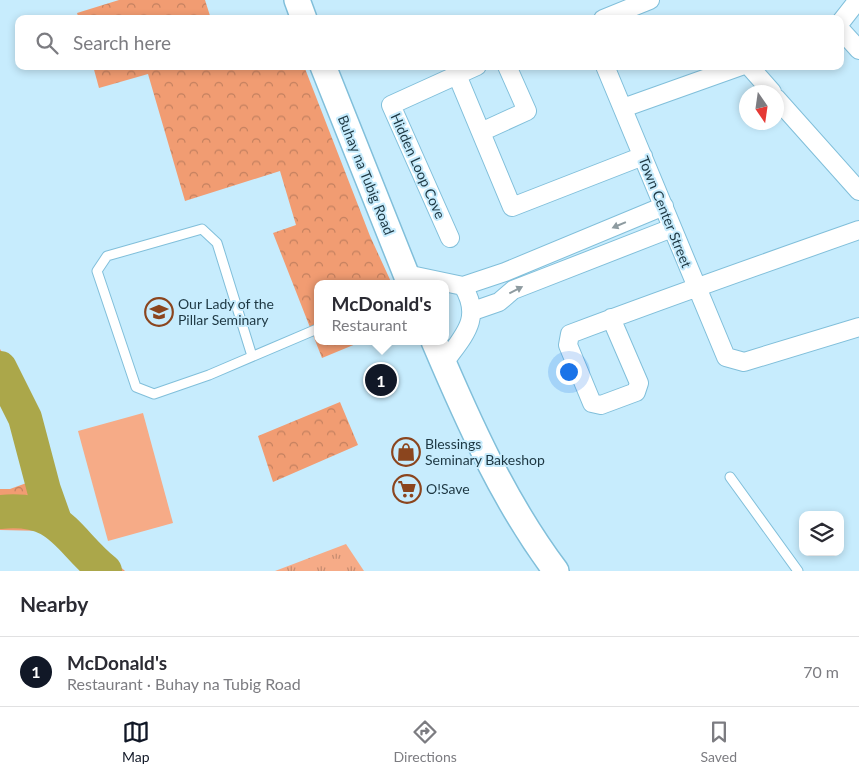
<!DOCTYPE html>
<meta charset="utf-8">
<style>
:root{--surface:#fff;--page:#f7f7f7;--text:#2b2b33;--muted:#7c7c81;--line:#e1e1e2;--accent:#111827}
body{margin:0;font-family:Lato,sans-serif;background:var(--page);color:var(--text)}
.controls{position:absolute;right:15px;bottom:15px;display:grid;overflow:hidden;border-radius:10px;box-shadow:0 2px 8px #0003}
.controls button{width:45px;height:45px;display:grid;place-items:center;padding:0;border:0;border-bottom:1px solid var(--line);background:var(--surface);color:var(--text);font:25px sans-serif}
.compass{position:absolute;left:739px;top:85px;width:45px;height:45px;border-radius:50%;background:var(--surface);box-shadow:0 2px 8px #0003;rotate:167deg}
.you{position:absolute;left:568px;top:371px;width:18px;height:18px;margin:-12px;border:4px solid #fff;border-radius:50%;background:#1a73e8;box-shadow:0 0 0 8px #1a73e833}
.badge{display:grid;place-items:center;width:32px;height:32px;border-radius:50%;background:var(--accent);color:#fff;font-size:16px;font-weight:700}
.pin{position:absolute;translate:-50% -50%;border:2px solid #fff;box-shadow:0 1px 5px #0006}
.popup{position:absolute;left:314px;top:280px;width:135px;height:65px;box-sizing:border-box;display:grid;place-content:center;border-radius:10px;background:var(--surface);filter:drop-shadow(0 1px 4px #0005);font-size:16px;white-space:nowrap;color:var(--muted)}
.popup b{font-size:19px;color:var(--text)}
.popup::after{content:'';position:absolute;left:50%;top:100%;margin-left:-10px;border:10px solid transparent;border-top-color:var(--surface)}
.list{margin:0;padding:0;list-style:none}
h2{display:flex;justify-content:space-between;align-items:center;height:65px;margin:0;padding:0 20px;font-size:21px}
h2 small{font-size:16px;font-weight:400;color:var(--muted)}
.list li{display:grid;grid-template-columns:32px 1fr auto;gap:15px;align-items:center;box-sizing:border-box;height:70px;padding:0 20px;border-top:1px solid var(--line)}
.list b{display:block;font-size:19px;white-space:nowrap}
.list p{margin:0;font-size:16px;white-space:nowrap;color:var(--muted)}
.list em{font-size:16px;font-style:normal;color:var(--muted)}
.icon{flex:none;width:28px;height:28px;fill:none;stroke:currentColor;stroke-width:2;stroke-linecap:round;stroke-linejoin:round}
.map{position:relative;flex:none;width:859px;height:571px;overflow:hidden}
.search{position:absolute;background:var(--surface);box-shadow:0 2px 8px #0003;left:15px;right:15px;top:15px;height:55px;display:flex;align-items:center;gap:12px;box-sizing:border-box;padding:0 18px;border-radius:10px;color:var(--muted);font-size:19px}
.sheet{height:135px;background:var(--surface)}
nav{display:flex;justify-content:space-around;align-items:center;box-sizing:border-box;height:70px;border-top:1px solid var(--line);background:var(--surface);font-size:14px;color:var(--muted)}
nav a{display:grid;justify-items:center;gap:2px}
nav .on{color:var(--accent)}
.map>svg:first-child{display:block}
.grass{fill:url(#grass-tufts)}
.forest{fill:url(#forest-crowns)}
.park{fill:#f6ab87}
.lines{fill:none;stroke-linecap:round;stroke-linejoin:round}
.river{stroke:#aba74a;stroke-width:34}
.lane-casing{stroke:#81bfda;stroke-width:11}
.street-casing{stroke:#81bfda;stroke-width:20}
.secondary-casing{stroke:#81bfda;stroke-width:28}
.lane{stroke:#fff;stroke-width:9}
.street{stroke:#fff;stroke-width:18}
.secondary{stroke:#fff;stroke-width:25}
.oneway{fill:#8e9ba0}
.labels{text-anchor:middle;stroke-width:4;stroke-linejoin:round;paint-order:stroke}
.street-label{font-size:14px;fill:#1d3742;stroke:#c7ecfd}
.poi-label{font-size:14px;fill:#1d3742;stroke:#c7ecfd;text-anchor:start}
</style>
<div class="map">
<svg width="859" height="571" viewBox="0 0 859 571">
<defs>
<pattern id="grass-tufts" width="24" height="20" patternUnits="userSpaceOnUse" patternTransform="scale(1.25)"><rect width="24" height="20" fill="#f6ab87"/><path d="M3 7l-1-3M5 7V3M7 7l1-3M15 17l-1-3M17 17v-4M19 17l1-3" fill="none" stroke="#c78c70"/></pattern>
<pattern id="forest-crowns" width="20" height="18" patternUnits="userSpaceOnUse" patternTransform="scale(1.25)"><rect width="20" height="18" fill="#f19c72"/><path d="M2 6a3 3 0 1 1 6 0M12 15a3 3 0 1 1 6 0" fill="none" stroke="#c3805f"/></pattern>
</defs>
<rect width="100%" height="100%" fill="#c7ecfd"/>
<path class="grass" d="M346 544 364 571H275Z"/>
<path class="forest" d="M119 0H205L211 19H79L77 13Z
M93 66H304L370 236 392 284H317V341H363L322 358 273 233 296 225 280 171 185 201 148 74 99 88Z
M0 349 20 380 40 428 66 511 80 531 125 571H85L45 531 0 530V489H10L32 481 18 433 0 394Z
M340 402 358 445 273 482 258 436Z"/>
<path class="park" d="M143 413 173 523 108 541 78 431Z"/>
<g class="lines">
<path class="river" d="M0 368 25 418 44 490 55 521
M0 512C61 506 66 539 105 571"/>
<defs>
<path id="lane" d="M252 356 217 243 202 229 107 256 97 271 136 387 154 394 209 375 317 329
M730 477 798 571"/>
<path id="street" d="M603 19 650 0
M840 23 858 0
M840 29 859 50
M605 66 726 357 744 362 859 327
M749 66 772 92
M457 75 512 207 643 156
M776 98 859 191
M623 108 741 66
M481 132 527 111 507 66
M450 238 391 105 477 66
M406 274 463 286C483 319 463 336 444 363
M463 286 505 272 664 206
M473 311 499 302 513 290 672 228
M611 318 639 383 636 392 601 405 592 403 568 345 570 334C666 298 762 264 859 230"/>
<path id="secondary" d="M297 0 304 19
M323 66 410 284
M434 341C468 421 504 502 556 571"/>
</defs>
<use href="#lane" class="lane-casing"/>
<use href="#street" class="street-casing"/>
<use href="#secondary" class="secondary-casing"/>
<use href="#lane" class="lane"/>
<use href="#street" class="street"/>
<use href="#secondary" class="secondary"/>
</g>
<defs><path id="oneway-solid" d="M-6-.8H1V-3.2L6.5 0L1 3.2V.8H-6Z" transform="scale(1.25)"/></defs>
<g class="oneway">
<use href="#oneway-solid" transform="translate(619 225) rotate(157)"/>
<use href="#oneway-solid" transform="translate(516 290) rotate(-27)"/>
</g>
<defs>
<symbol id="university-ring" viewBox="-11 -11 22 22"><circle r="9.5" fill="#c7ecfd" stroke="#8b451e" stroke-width="1.5"/><path d="M0-5L7-2L0 1L-7-2ZM-4 1L0 2.5L4 1V4Q0 6-4 4Z" fill="#8b451e"/></symbol>
<symbol id="shop-ring" viewBox="-11 -11 22 22"><circle r="9.5" fill="#c7ecfd" stroke="#8b451e" stroke-width="1.5"/><path d="M-5-2.5h2.3a2.7 3.5 0 0 1 5.4 0H5L5.5 6h-11ZM-1.5-2.5h3a1.5 2.3 0 0 0-3 0Z" fill="#8b451e"/></symbol>
<symbol id="supermarket-ring" viewBox="-11 -11 22 22"><circle r="9.5" fill="#c7ecfd" stroke="#8b451e" stroke-width="1.5"/><path d="M-6-5.5h2.5l.6 2H6L4.5 2H-2.5L-4.4-4H-6ZM-1.5 3.2a1.3 1.3 0 1 0 .1 0ZM3 3.2a1.3 1.3 0 1 0 .1 0Z" fill="#8b451e"/></symbol>
</defs>
<g fill-rule="evenodd">
<use href="#university-ring" x="143" y="296" width="32" height="32"/>
<use href="#shop-ring" x="390" y="436" width="32" height="32"/>
<use href="#supermarket-ring" x="391" y="473" width="32" height="32"/>
</g>
<g class="labels">
<g class="street-label">
<text transform="translate(418 166) rotate(66)" y="5">Hidden Loop Cove</text>
<text transform="translate(366 175) rotate(68)" y="5">Buhay na Tubig Road</text>
<text transform="translate(665 212) rotate(68)" y="5">Town Center Street</text>
</g>
<g class="poi-label">
<text x="178" y="309">Our Lady of the<tspan x="178" dy="16">Pillar Seminary</tspan></text>
<text x="425" y="449">Blessings<tspan x="425" dy="16">Seminary Bakeshop</tspan></text>
<text x="426" y="494">O!Save</text>
</g>
</g>
</svg>
<div class="controls">
<button><svg class="icon" aria-label="layers" viewBox="0 0 24 24"><path d="M12 4l9 5-9 5-9-5zM3 14l9 5 9-5"/></svg></button>
</div>
<svg class="compass" viewBox="-18 -18 36 36"><path d="M0-13l5 13h-10z" fill="#e53935"/><path d="M0 13l5-13h-10z" fill="#7c7c81"/></svg>
<div class="you"></div>
<div class="pin badge" style="left:381px;top:380px">1</div>
<div class="popup"><b>McDonald's</b>Restaurant</div>
<div class="search"><svg class="icon" aria-label="search" viewBox="0 0 24 24"><circle cx="10" cy="10" r="6"/><path d="M15 15l6 6"/></svg>Search here</div>
</div>
<section class="sheet">
<h2>Nearby<small></small></h2>
<ul class="list">
<li><span class="badge">1</span><div><b>McDonald's</b><p>Restaurant · Buhay na Tubig Road</p></div><em>70 m</em></li>
</ul>
</section>
<nav>
<a class="on"><svg class="icon" aria-label="map" viewBox="0 0 24 24"><path d="M3 6l6-2 6 2 6-2v14l-6 2-6-2-6 2zM9 4v14M15 6v14"/></svg>Map</a>
<a><svg class="icon" aria-label="directions" viewBox="0 0 24 24"><path d="M12 3l9 9-9 9-9-9zM9 14v-3h6M13 9l2 2-2 2"/></svg>Directions</a>
<a><svg class="icon" aria-label="saved" viewBox="0 0 24 24"><path d="M7 4h10v16l-5-4-5 4z"/></svg>Saved</a>
</nav>
